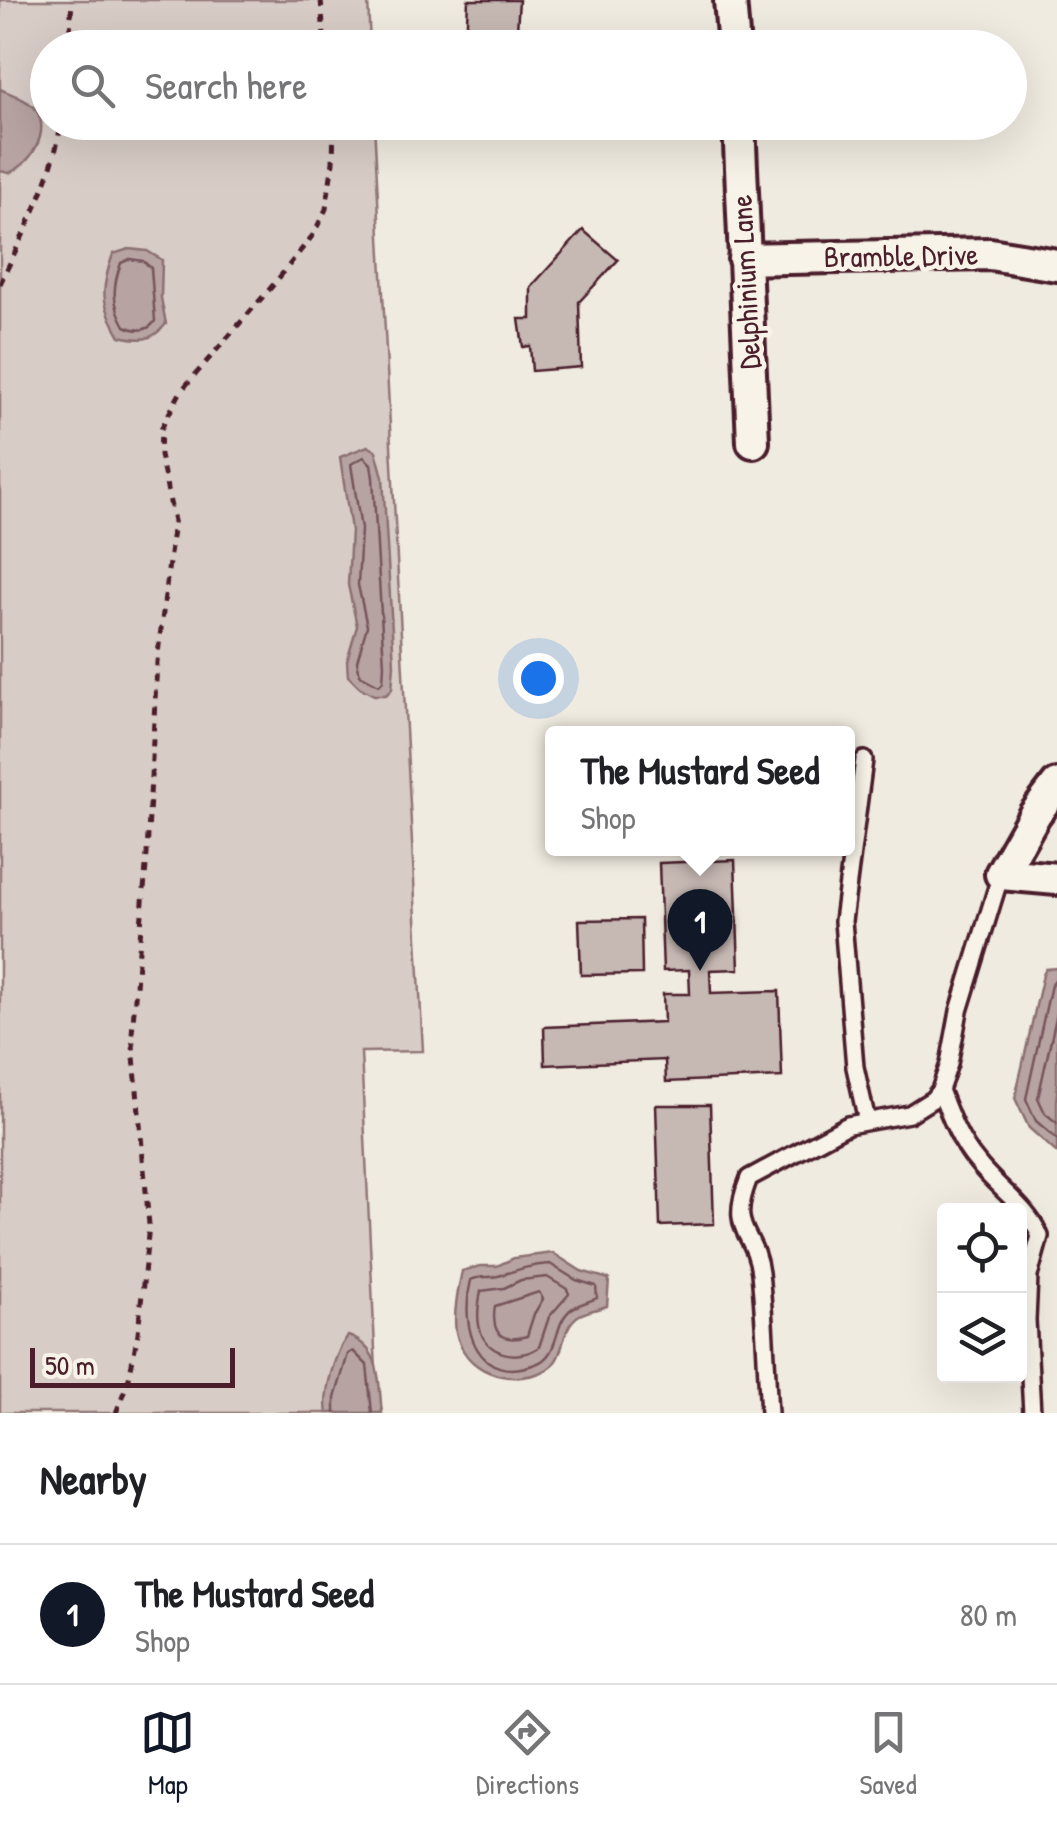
<!DOCTYPE html>
<style>
:root{--surface:#fff;--page:#f2f2f2;--text:#202124;--muted:#757577;--line:#e0e0e0;--accent:#111827}
body{margin:0;font-family:"Patrick Hand",sans-serif;background:var(--page);color:var(--text)}
.controls{position:absolute;right:30px;bottom:30px;display:grid;overflow:hidden;border-radius:10px;box-shadow:0 10px 40px #0002}
.controls button{width:90px;height:90px;display:grid;place-items:center;padding:0;border:0;border-bottom:2px solid var(--line);background:var(--surface);color:var(--text);font:50px sans-serif}
.scale{position:absolute;left:30px;bottom:25px;width:205px;box-sizing:border-box;padding-left:10px;border:5px solid #4a1f2b;border-top:0;font-size:28px;line-height:35px;white-space:nowrap;color:#4a1f2b;-webkit-text-stroke:8px #f7f3e8;paint-order:stroke}
.you{position:absolute;left:538px;top:678px;width:35px;height:35px;margin:-25px;border:8px solid #fff;border-radius:50%;background:#1a73e8;box-shadow:0 0 0 15px #1a73e833}
.badge{display:grid;place-items:center;width:65px;height:65px;border-radius:50%;background:var(--accent);color:#fff;font-size:32px;font-weight:700}
.pin{position:absolute;translate:-50% -82px;filter:drop-shadow(0 2px 5px #0008)}
.pin::after{content:'';position:absolute;top:52px;width:35px;height:30px;background:inherit;clip-path:polygon(0 0,100% 0,50% 100%)}
.popup{position:absolute;left:545px;top:726px;width:310px;height:130px;box-sizing:border-box;display:grid;place-content:center;border-radius:10px;background:var(--surface);filter:drop-shadow(0 2px 8px #0005);font-size:32px;white-space:nowrap;color:var(--muted)}
.popup b{font-size:38px;color:var(--text)}
.popup::after{content:'';position:absolute;left:50%;top:100%;margin-left:-20px;border:20px solid transparent;border-top-color:var(--surface)}
.list{margin:0;padding:0;list-style:none}
h2{display:flex;justify-content:space-between;align-items:center;height:130px;margin:0;padding:0 40px;font-size:42px}
h2 small{font-size:32px;font-weight:400;color:var(--muted)}
.list li{display:grid;grid-template-columns:65px 1fr auto;gap:30px;align-items:center;box-sizing:border-box;height:140px;padding:0 40px;border-top:2px solid var(--line)}
.list b{display:block;font-size:38px;white-space:nowrap}
.list p{margin:0;font-size:32px;white-space:nowrap;color:var(--muted)}
.list em{font-size:32px;font-style:normal;color:var(--muted)}
.icon{flex:none;width:55px;height:55px;fill:none;stroke:currentColor;stroke-width:2;stroke-linecap:round;stroke-linejoin:round}
.map{position:relative;flex:none;width:1057px;height:1413px;overflow:hidden}
.search{position:absolute;background:var(--surface);box-shadow:0 10px 40px #0002;left:30px;right:30px;top:30px;height:110px;display:flex;align-items:center;gap:25px;box-sizing:border-box;padding:0 35px;border-radius:55px;color:var(--muted);font-size:38px}
.sheet{height:270px;background:var(--surface)}
nav{display:flex;justify-content:space-around;align-items:center;box-sizing:border-box;height:140px;border-top:2px solid var(--line);background:var(--surface);font-size:28px;color:var(--muted)}
nav a{display:grid;justify-items:center;gap:5px}
nav .on{color:var(--accent)}
.map>svg:first-child{display:block}
.green{fill:#d8cdc6;stroke:#917678;stroke-width:2.5}
.water{fill:#b7a4a2;stroke:#8b6f72;stroke-width:2.5}
.lines{fill:none;stroke-linecap:round;stroke-linejoin:round}
.shore{stroke:#76545b;stroke-width:2.5}
.building{fill:#c6b8b3;stroke:#4a1f2b;stroke-width:2.5}
.lane-casing{stroke:#4a1f2b;stroke-width:22}
.street-casing{stroke:#4a1f2b;stroke-width:38}
.path{stroke:#4a1f2b;stroke-width:5;stroke-dasharray:8 8;stroke-linecap:butt}
.lane{stroke:#f7f3e8;stroke-width:15}
.street{stroke:#f7f3e8;stroke-width:30}
.labels{text-anchor:middle;stroke-width:9;stroke-linejoin:round;paint-order:stroke}
.street-label{font-size:30px;fill:#4a1f2b;stroke:#f7f3e8}
</style>
<div class="map">
<svg width="1057" height="1413" viewBox="0 0 1057 1413">
<rect width="100%" height="100%" fill="#f0ebe0"/>
<filter id="ink" filterUnits="userSpaceOnUse"><feTurbulence type="fractalNoise" baseFrequency=".01" numOctaves="2"/><feDisplacementMap in="SourceGraphic" scale="20" xChannelSelector="R" yChannelSelector="G"/><feConvolveMatrix kernelMatrix="1 2 1 2 8 2 1 2 1" color-interpolation-filters="sRGB"/></filter>
<g filter="url(#ink)">
<path class="green" d="M0 0H368L370 47 48 48V122L374 123 423 1051 361 1052 378 1413H0Z"/>
<path class="water" d="M0 89C11 94 29 100 36 110 51 133 30 165 9 173L0 171Z
M129 249 147 251 162 260 161 298 166 324C152 341 141 341 120 336 100 302 101 290 113 254Z
M368 446 376 451 383 477 394 665 392 689 386 695H374L359 687 348 676 347 661 357 626 348 585 351 530 340 457Z
M1057 968V1153L1029 1128 1015 1098 1043 975 1046 969Z
M553 1253 581 1271 609 1279 607 1306C599 1309 586 1311 578 1316 558 1330 568 1362 542 1372 508 1386 464 1372 456 1332 453 1313 458 1290 462 1271L480 1266H497L514 1258Z
M348 1336C383 1348 378 1383 382 1413H327C323 1394 335 1351 348 1336Z"/>
<g class="lines">
<path class="shore" d="M130 259 143 261 151 268 155 321C148 332 136 331 125 326 112 303 112 288 121 263Z
M364 457 371 464 373 478 384 665 383 681 379 685 360 675 357 661 367 626 358 585 361 529 351 464Z
M1057 977 1051 985 1026 1099 1036 1121 1057 1139
M1057 1013 1038 1098 1045 1113 1057 1123
M550 1264 576 1280 596 1286 597 1298C589 1302 576 1304 569 1311 554 1325 559 1354 538 1363 477 1388 459 1328 471 1280 481 1275 491 1279 502 1275 519 1269 532 1265 550 1264Z
M547 1277 567 1289 569 1294 549 1317 539 1347C517 1362 484 1355 479 1325 477 1315 479 1301 481 1291L504 1288 521 1280Z
M539 1292 543 1299 534 1314 527 1336C500 1344 491 1332 495 1306Z
M335 1413V1398L348 1354 353 1351 367 1365 372 1413"/>
</g>
<path class="building" d="M468 0H519L516 45 466 42Z
M583 230 618 260 579 302 581 367 532 371 530 346 523 347 519 319H531V287Z
M735 860 739 969 710 970 711 993 779 991 782 1077 666 1082 665 1060 545 1065 544 1027 664 1022 663 994H690L689 970 663 971 659 863Z
M641 919 642 974 581 975 579 920Z
M656 1105H710L714 1224 660 1226Z"/>
<g class="lines">
<defs>
<path id="lane" d="M864 760 843 921 855 1067 867 1121
M940 1090C950 1116 959 1141 977 1162 996 1187 1028 1207 1040 1236L1029 1276 1027 1320 1032 1413
M769 1413C766 1367 765 1320 760 1273 755 1229 727 1233 749 1178L848 1125 909 1114 933 1099 940 1090 949 1064 959 1011 1001 874"/>
<path id="street" d="M730 0 734 48
M739 122 753 442
M744 259 990 254 1057 265
M1057 785 1035 814 1001 874 1057 879"/>
</defs>
<use href="#lane" class="lane-casing"/>
<use href="#street" class="street-casing"/>
<path class="path" d="M321 0 325 48
M69 48 72 0
M0 284C23 234 54 178 61 122
M116 1413 129 1378 138 1333 149 1225 132 1034 147 854 157 662 174 521 160 455 161 429 181 391 274 284 313 235 326 209 333 162 334 122"/>
<use href="#lane" class="lane"/>
<use href="#street" class="street"/>
</g>
</g>
<g class="labels">
<g class="street-label">
<text transform="translate(901 256) rotate(-1)" y="10">Bramble Drive</text>
<text transform="translate(746 282) rotate(-93)" y="10">Delphinium Lane</text>
</g>
</g>
</svg>
<div class="controls">
<button><svg class="icon" aria-label="locate" viewBox="0 0 24 24"><circle cx="12" cy="12" r="6"/><path d="M12 2v4M12 18v4M2 12h4M18 12h4"/></svg></button>
<button><svg class="icon" aria-label="layers" viewBox="0 0 24 24"><path d="M12 4l9 5-9 5-9-5zM3 14l9 5 9-5"/></svg></button>
</div>
<div class="scale">50 m</div>
<div class="you"></div>
<div class="pin badge" style="left:700px;top:971px">1</div>
<div class="popup"><b>The Mustard Seed</b>Shop</div>
<div class="search"><svg class="icon" aria-label="search" viewBox="0 0 24 24"><circle cx="10" cy="10" r="6"/><path d="M15 15l6 6"/></svg>Search here</div>
</div>
<section class="sheet">
<h2>Nearby<small></small></h2>
<ul class="list">
<li><span class="badge">1</span><div><b>The Mustard Seed</b><p>Shop</p></div><em>80 m</em></li>
</ul>
</section>
<nav>
<a class="on"><svg class="icon" aria-label="map" viewBox="0 0 24 24"><path d="M3 6l6-2 6 2 6-2v14l-6 2-6-2-6 2zM9 4v14M15 6v14"/></svg>Map</a>
<a><svg class="icon" aria-label="directions" viewBox="0 0 24 24"><path d="M12 3l9 9-9 9-9-9zM9 14v-3h6M13 9l2 2-2 2"/></svg>Directions</a>
<a><svg class="icon" aria-label="saved" viewBox="0 0 24 24"><path d="M7 4h10v16l-5-4-5 4z"/></svg>Saved</a>
</nav>
